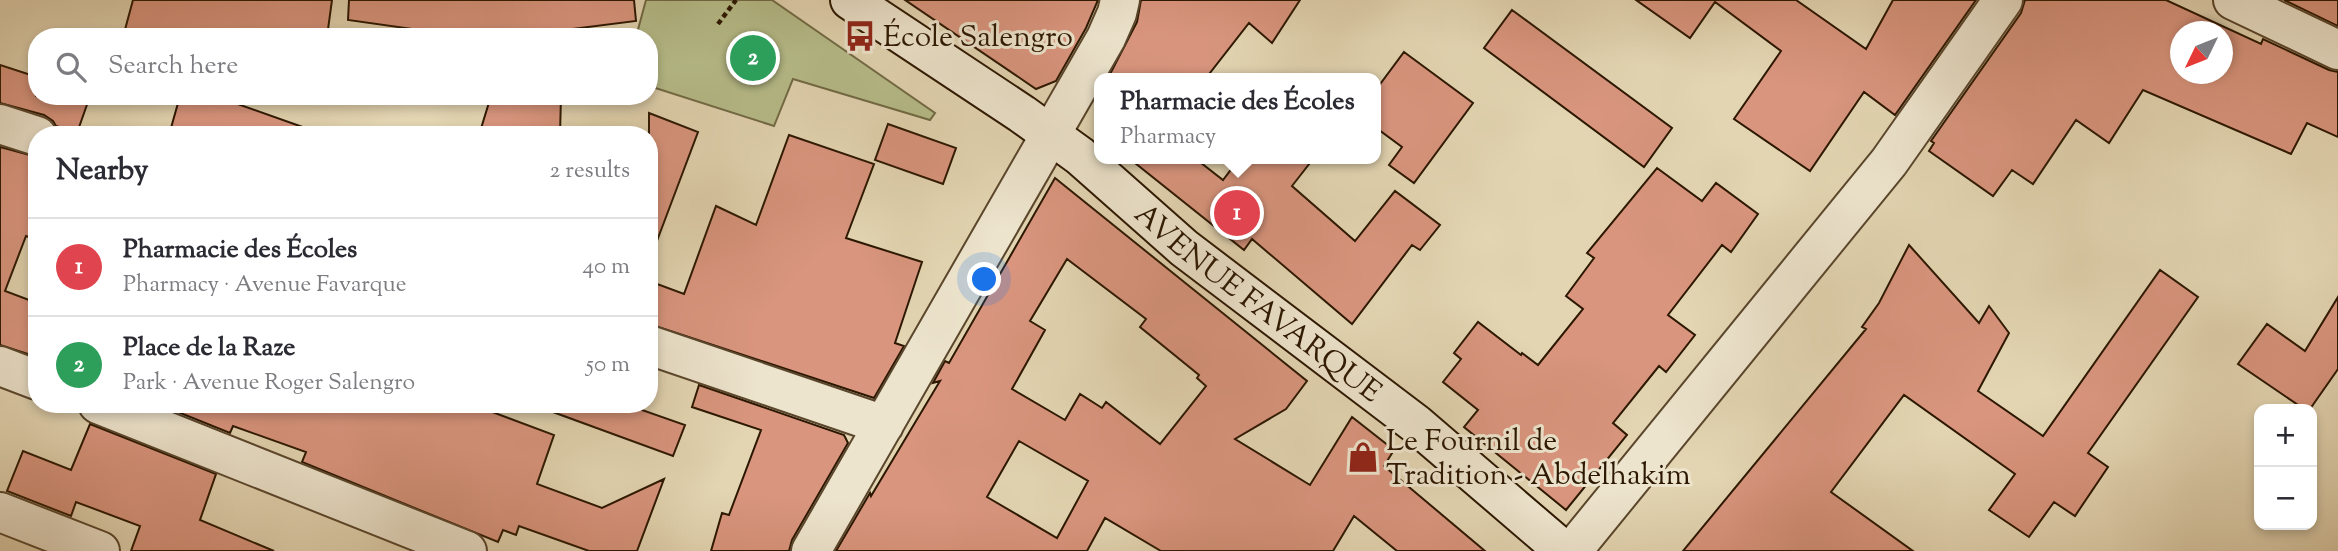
<!DOCTYPE html>
<meta charset="utf-8">
<style>
:root{--surface:#fff;--page:#f2f2f3;--text:#2b2b33;--muted:#7c7c81;--line:#e1e1e2;--accent:#0f766e}
body{margin:0;font-family:"Sorts Mill Goudy",serif;background:var(--page);color:var(--text)}
.controls{position:absolute;right:21px;bottom:21px;display:grid;overflow:hidden;border-radius:14px;box-shadow:0 4px 10px #0003}
.controls button{width:63px;height:63px;display:grid;place-items:center;padding:0;border:0;border-bottom:2px solid var(--line);background:var(--surface);color:var(--text);font:35px sans-serif}
.compass{position:absolute;left:2170px;top:21px;width:63px;height:63px;border-radius:50%;background:var(--surface);box-shadow:0 4px 10px #0003;rotate:227deg}
.you{position:absolute;left:985px;top:280px;width:24px;height:24px;margin:-18px;border:5px solid #fff;border-radius:50%;background:#1a73e8;box-shadow:0 0 0 10px #1a73e833}
.badge{display:grid;place-items:center;width:46px;height:46px;border-radius:50%;background:var(--accent);color:#fff;font-size:23px;font-weight:700}
.pin{position:absolute;translate:-50% -50%;border:4px solid #fff;box-shadow:0 2px 7px #0006}
.popup{position:absolute;left:1094px;top:73px;width:287px;height:91px;box-sizing:border-box;display:grid;place-content:center;border-radius:14px;background:var(--surface);filter:drop-shadow(0 2px 5px #0005);font-size:23px;white-space:nowrap;color:var(--muted)}
.popup b{font-size:26px;color:var(--text)}
.popup::after{content:'';position:absolute;left:50%;top:100%;margin-left:-14px;border:14px solid transparent;border-top-color:var(--surface)}
.list{margin:0;padding:0;list-style:none}
h2{display:flex;justify-content:space-between;align-items:center;height:91px;margin:0;padding:0 28px;font-size:30px}
h2 small{font-size:23px;font-weight:400;color:var(--muted)}
.list li{display:grid;grid-template-columns:46px 1fr auto;gap:21px;align-items:center;box-sizing:border-box;height:98px;padding:0 28px;border-top:2px solid var(--line)}
.list b{display:block;font-size:26px;white-space:nowrap}
.list p{margin:0;font-size:23px;white-space:nowrap;color:var(--muted)}
.list em{font-size:23px;font-style:normal;color:var(--muted)}
.icon{flex:none;width:38px;height:38px;fill:none;stroke:currentColor;stroke-width:2;stroke-linecap:round;stroke-linejoin:round}
.map{position:relative;flex:none;width:2338px;height:551px;overflow:hidden}
.search{position:absolute;background:var(--surface);box-shadow:0 4px 10px #0003;left:28px;top:28px;width:630px;height:77px;display:flex;align-items:center;gap:18px;box-sizing:border-box;padding:0 24px;border-radius:28px;color:var(--muted);font-size:26px}
.panel{position:absolute;background:var(--surface);box-shadow:0 4px 10px #0003;left:28px;top:126px;width:630px;height:287px;border-radius:28px}
.map>svg:first-child{display:block}
.green{fill:#b6bd8a;stroke:#716a45;stroke-width:2}
.building{fill:#d9957e;stroke:#2c1700;stroke-width:2;fill-rule:evenodd}
.lines{fill:none;stroke-linecap:round;stroke-linejoin:round}
.street-casing{stroke:#5a462c;stroke-width:42}
.secondary-casing{stroke:#2c1700;stroke-width:42}
.path{stroke:#2c1700;stroke-width:4.5;stroke-dasharray:5 3.5;stroke-linecap:butt}
.street{stroke:#ede4cd;stroke-width:38}
.secondary{stroke:#ede4cd;stroke-width:38}
.labels{text-anchor:middle;stroke-width:6;stroke-linejoin:round;paint-order:stroke}
.poi-label{font-size:30px;fill:#2c1700;stroke:#ede4cd;text-anchor:start}
.street-label{font-size:30px;fill:#2c1700;stroke:#ede4cd}
</style>
<div class="map">
<svg width="2338" height="551" viewBox="0 0 2338 551">
<rect width="100%" height="100%" fill="#e3d5b2"/>
<filter id="stains"><feTurbulence type="fractalNoise" baseFrequency=".00286" numOctaves="4"/><feColorMatrix values="0 0 0 0 .2 0 0 0 0 .09 0 0 0 0 .02 0 0 0 .5 -.17"/></filter>
<radialGradient id="worn" r=".72"><stop offset=".6" stop-color="#630" stop-opacity="0"/><stop offset="1" stop-color="#630" stop-opacity=".3"/></radialGradient>
<path class="green" d="M646 0H772L935 113 930 120 793 79 774 126 649 86V37H636Z"/>
<path class="building" d="M133 0H332L327 37 254 29 253 37H123Z
M349 0H634L636 21 509 37H469L348 20Z
M905 0H1098L1086 28 1056 81 1036 89Z
M1141 0H1300L1272 43 1249 23 1206 78H1108L1137 22Z
M1636 0H1796L1866 49 1893 0H1976L1895 115 1864 92 1810 171 1734 119 1781 51 1715 2 1690 38Z
M2025 0H2166L2261 44 2263 39 2329 70 2338 72V137L2307 123 2291 154 2143 90 2109 143 2076 120 2033 184 2012 170 1993 196 1929 151 1934 143 1931 141 2021 13ZM2180 32H2222V74H2180Z
M2284 0H2338V26Z
M1512 10 1672 128 1644 167 1484 48Z
M1404 52 1473 103 1414 183 1389 165 1402 147 1375 127V91Z
M0 65 37 77 36 96H90L77 133 56 126 53 121 44 115 0 103Z
M180 96H215L311 130 310 135H169Z
M491 96H561L560 135H479Z
M649 113 698 132 652 254 649 253Z
M888 124 956 148 943 184 875 160Z
M789 135 874 164 846 238 922 262 895 343 904 346 874 398 649 324V281L684 294 716 206 756 225Z
M0 147 37 157V240L26 236 5 291 37 303V357L0 345Z
M1130 159H1196L1223 180 1239 159H1313L1292 186 1355 241 1395 191 1440 225 1420 250 1412 245 1352 324 1252 239 1244 250Z
M1657 168 1702 201 1716 183 1758 214 1731 252 1722 245 1668 315 1695 335 1666 372 1659 366 1613 423 1627 435 1566 510 1464 427 1478 410 1443 382 1461 359 1454 353 1478 322 1521 355 1522 353 1538 365 1583 309 1566 296 1594 258 1587 253Z
M1055 178 1307 381 1286 409 1235 439 1310 485 1352 417 1394 450 1384 466 1485 551H1397L1354 516 1333 551H1161L1105 518 1087 551H836L870 493 871 496 940 381 933 383 945 361 949 363ZM1067 259 1146 319 1140 327 1199 375 1197 378 1206 386 1160 444 1106 402 1102 408 1080 394 1065 420 1012 389 1045 330 1030 321ZM1019 441 1088 481 1057 538 987 497Z
M1909 245 1979 323 1989 306 2009 333 1978 391 2043 436 2160 270 2198 297 2088 453 2108 467 2075 516 2054 502 2029 537 1989 510 2015 474 1904 395 1831 492 1913 551H1683L1866 329 1862 327 1879 303Z
M2338 297V369L2310 409H2304L2238 364 2267 324 2305 351Z
M699 385 844 435 848 443 792 540 789 551H711L722 513 729 515 761 430 692 407Z
M158 404H471L554 435 537 484 602 508 664 479 637 551H589L519 526 516 535 503 530 498 542 302 462 306 452 233 426 230 433Z
M543 404H625L685 425 673 456 542 408Z
M90 424 216 474 200 520 274 551H131L140 526 76 502 71 516 7 491 23 451 71 470Z"/>
<g class="lines">
<defs>
<path id="street" d="M2233 0 2338 50
M0 124 37 136
M649 345 884 425
M0 366 37 380
M98 404 467 551
M0 512 100 551
M811 551 1106 38 1117 13 1120 0
M1572 551 1889 162 2003 0"/>
<g id="secondary">
<path id="s1" d="M850 0 1022 114 1080 156 1184 248 1416 424 1564 551"/>
</g>
</defs>
<use href="#street" class="street-casing"/>
<use href="#secondary" class="secondary-casing"/>
<path class="path" d="M718 24 736 0"/>
<use href="#street" class="street"/>
<use href="#secondary" class="secondary"/>
</g>
<defs>
<symbol id="bus-bare" viewBox="-9 -9 18 18"><path d="M-5-6H5V4H4V6H2V4H-2V6H-4V4H-5ZM-3.5-4V0h7V-4ZM-3.5 1.2v1.5H-2V1.2ZM2 1.2v1.5H3.5V1.2Z" fill="#8f2418" stroke="#ede4cd" stroke-width="2.5" paint-order="stroke"/></symbol>
<symbol id="shop-bare" viewBox="-9 -9 18 18"><path d="M-5-2.5h2.3a2.7 3.5 0 0 1 5.4 0H5L5.5 6h-11ZM-1.5-2.5h3a1.5 2.3 0 0 0-3 0Z" fill="#8f2418" stroke="#ede4cd" stroke-width="2.5" paint-order="stroke"/></symbol>
</defs>
<g fill-rule="evenodd">
<use href="#bus-bare" x="838" y="14" width="44" height="44"/>
<use href="#shop-bare" x="1341" y="435" width="44" height="44"/>
</g>
<g class="labels">
<g class="poi-label">
<text x="883" y="46">École Salengro</text>
<text x="1386" y="450">Le Fournil de<tspan x="1386" dy="34">Tradition - Abdelhakim</tspan></text>
</g>
<g class="street-label">
<text dy="10" stroke="none"><textPath href="#s1" startOffset="509">AVENUE FAVARQUE</textPath></text>
</g>
</g>
<rect width="100%" height="100%" filter="url(#stains)"/>
<rect width="100%" height="100%" fill="url(#worn)"/>
</svg>
<div class="controls">
<button>+</button>
<button>−</button>
</div>
<svg class="compass" viewBox="-18 -18 36 36"><path d="M0-13l5 13h-10z" fill="#e53935"/><path d="M0 13l5-13h-10z" fill="#7c7c81"/></svg>
<div class="you"></div>
<div class="pin badge" style="left:1237px;top:213px;background:#e0444e">1</div>
<div class="popup"><b>Pharmacie des Écoles</b>Pharmacy</div>
<div class="pin badge" style="left:753px;top:58px;background:#2e9e5b">2</div>
<div class="search"><svg class="icon" aria-label="search" viewBox="0 0 24 24"><circle cx="10" cy="10" r="6"/><path d="M15 15l6 6"/></svg>Search here</div>
<section class="panel">
<h2>Nearby<small>2 results</small></h2>
<ul class="list">
<li><span class="badge" style="background:#e0444e">1</span><div><b>Pharmacie des Écoles</b><p>Pharmacy · Avenue Favarque</p></div><em>40 m</em></li>
<li><span class="badge" style="background:#2e9e5b">2</span><div><b>Place de la Raze</b><p>Park · Avenue Roger Salengro</p></div><em>50 m</em></li>
</ul>
</section>
</div>
